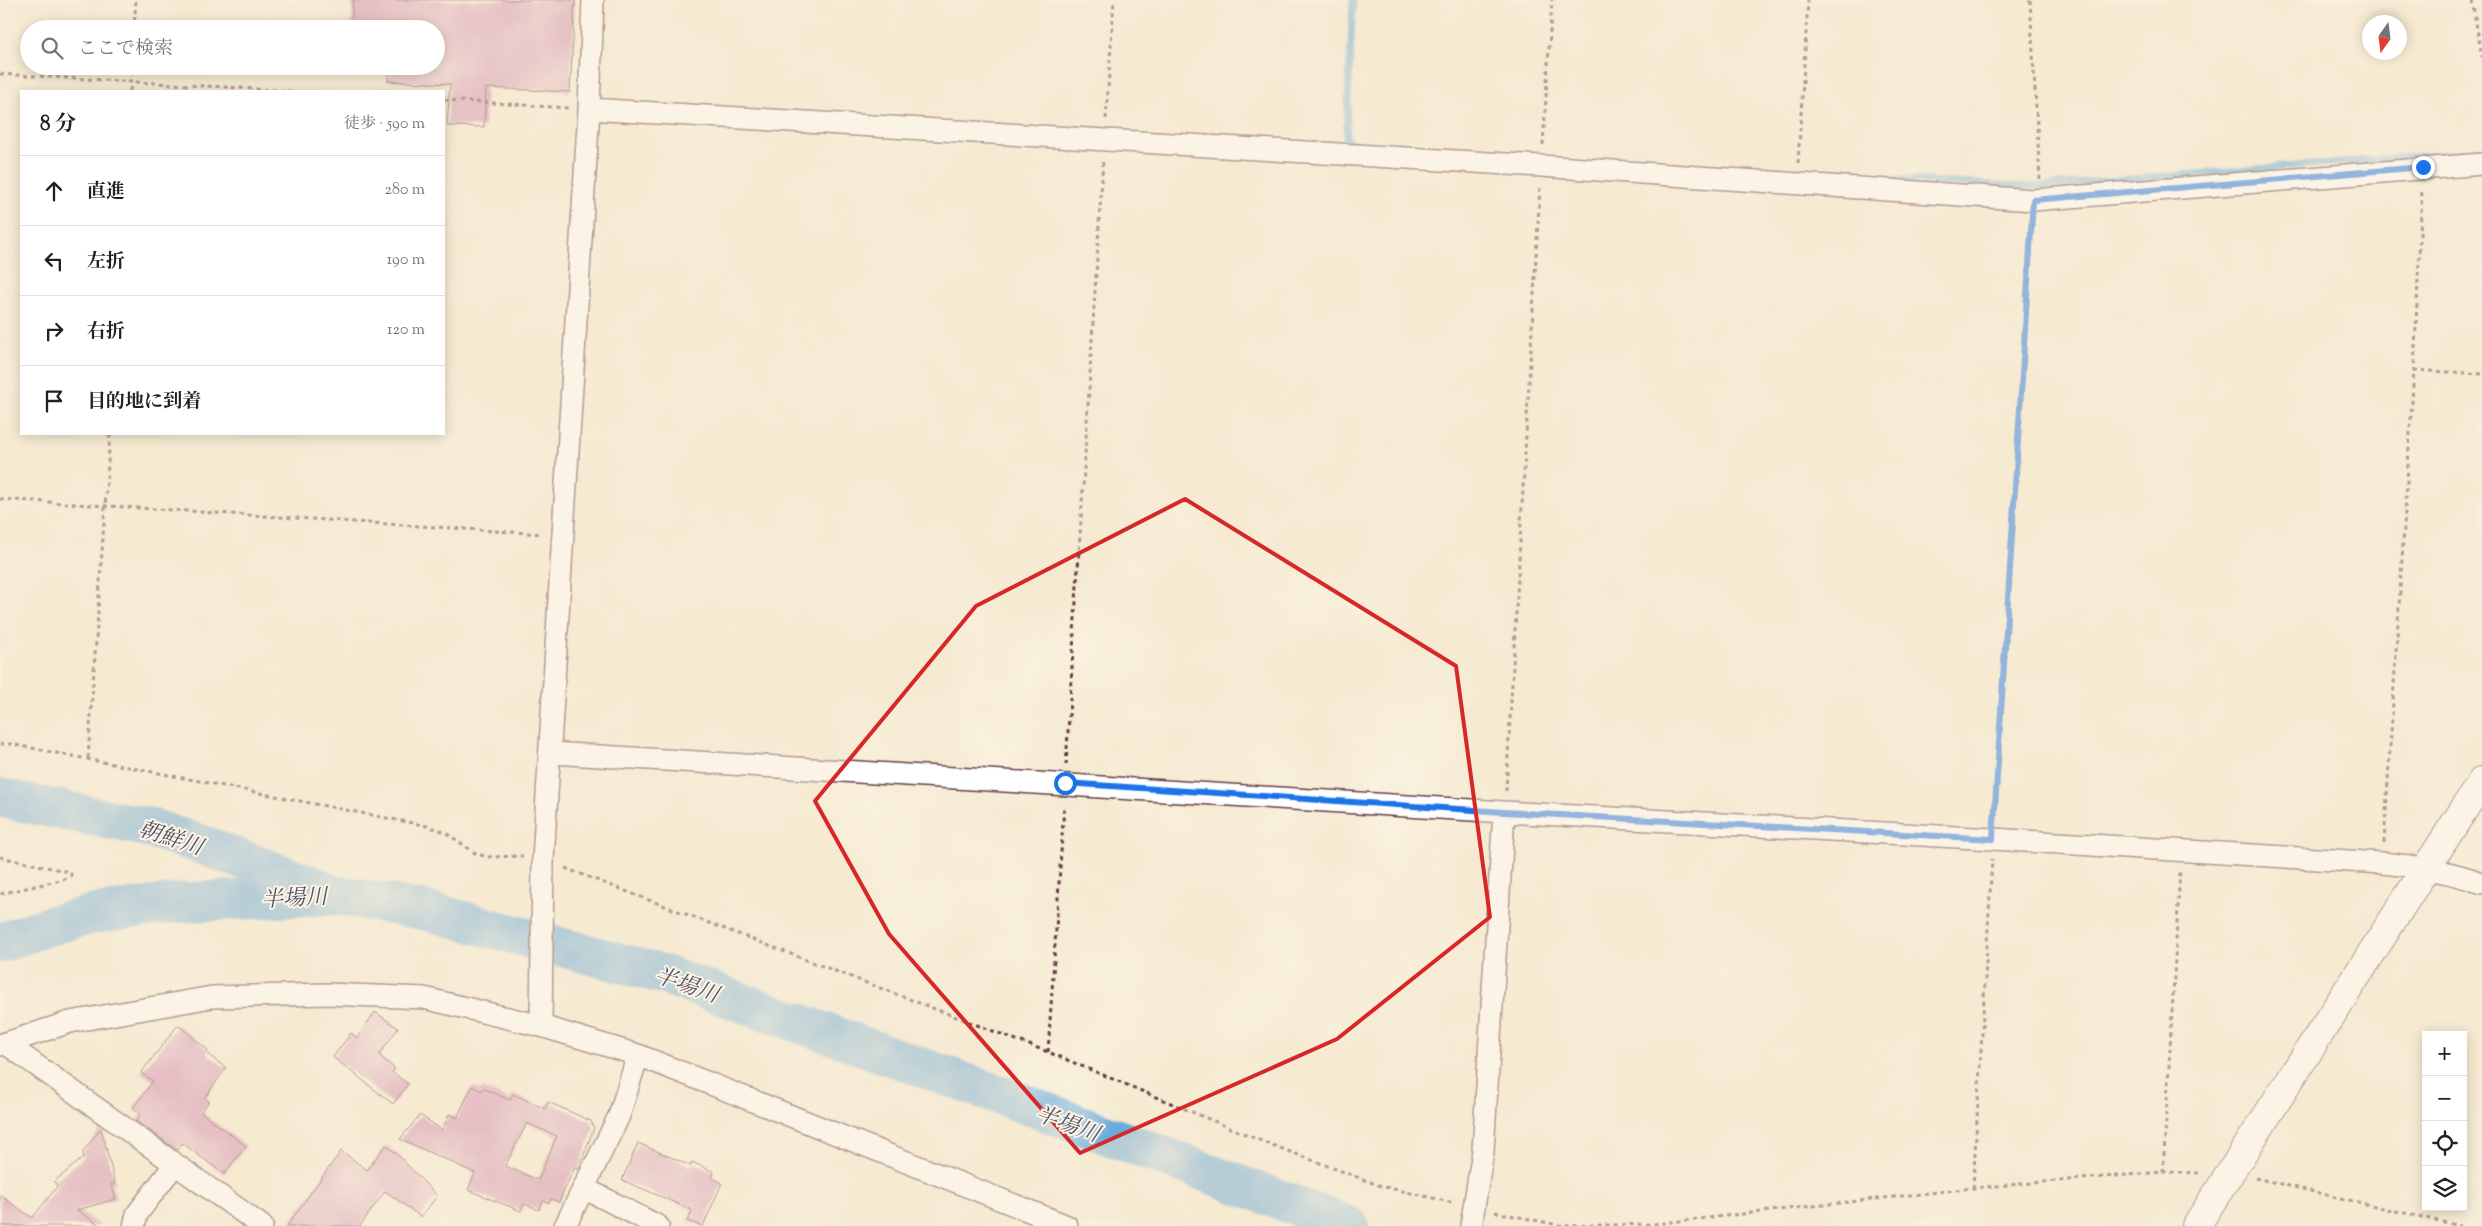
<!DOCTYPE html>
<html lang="ja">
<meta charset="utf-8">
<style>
:root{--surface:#fff;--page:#f6f6f6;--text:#202124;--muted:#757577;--line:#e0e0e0}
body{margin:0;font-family:"Sorts Mill Goudy","Noto Serif JP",serif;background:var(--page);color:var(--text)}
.controls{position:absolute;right:15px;bottom:15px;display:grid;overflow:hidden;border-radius:0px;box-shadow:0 2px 12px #0003}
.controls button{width:45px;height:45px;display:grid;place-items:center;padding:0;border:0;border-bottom:1px solid var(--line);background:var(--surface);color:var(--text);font:25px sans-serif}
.compass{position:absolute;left:2362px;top:15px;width:45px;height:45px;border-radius:50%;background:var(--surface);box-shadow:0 2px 12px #0003;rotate:194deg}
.stop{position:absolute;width:15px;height:15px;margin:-11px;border:4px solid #1a73e8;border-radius:50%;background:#fff}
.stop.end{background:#1a73e8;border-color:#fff;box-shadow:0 1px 5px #0008}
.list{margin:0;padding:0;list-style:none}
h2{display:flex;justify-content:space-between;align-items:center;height:65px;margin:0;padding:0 20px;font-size:21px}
h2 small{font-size:16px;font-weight:400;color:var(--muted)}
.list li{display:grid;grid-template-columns:32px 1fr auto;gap:15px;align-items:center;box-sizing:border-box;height:70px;padding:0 20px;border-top:1px solid var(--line)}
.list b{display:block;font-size:19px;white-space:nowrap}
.list em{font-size:16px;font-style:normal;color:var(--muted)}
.icon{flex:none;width:28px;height:28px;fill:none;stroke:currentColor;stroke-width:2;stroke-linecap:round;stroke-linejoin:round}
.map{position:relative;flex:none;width:2482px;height:1226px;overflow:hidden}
.search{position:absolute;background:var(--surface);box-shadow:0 2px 12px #0003;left:20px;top:20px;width:425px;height:55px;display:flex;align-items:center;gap:12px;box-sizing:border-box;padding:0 18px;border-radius:28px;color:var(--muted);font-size:19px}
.panel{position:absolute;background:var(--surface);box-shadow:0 2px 12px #0003;left:20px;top:90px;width:425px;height:345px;border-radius:0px}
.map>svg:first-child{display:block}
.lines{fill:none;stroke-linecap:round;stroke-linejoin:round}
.stream{stroke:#67aadb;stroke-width:7}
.river{stroke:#67aadb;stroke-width:40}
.building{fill:#d28db5;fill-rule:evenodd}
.street-casing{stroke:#643d44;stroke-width:24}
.secondary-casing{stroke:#643d44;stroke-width:30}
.path{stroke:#643d44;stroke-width:3;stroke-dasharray:4 4;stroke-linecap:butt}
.street{stroke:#fff;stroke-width:21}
.secondary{stroke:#fff;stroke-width:28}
.route{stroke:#1a73e8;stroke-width:6}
.marked{fill:none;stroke:#d62828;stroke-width:4;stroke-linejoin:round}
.labels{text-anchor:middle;stroke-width:4;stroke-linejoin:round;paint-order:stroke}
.water-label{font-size:22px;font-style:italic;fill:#545069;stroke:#fcf5e5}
</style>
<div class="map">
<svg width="2482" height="1226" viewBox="0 0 2482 1226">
<rect width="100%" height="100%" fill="#fcf5e5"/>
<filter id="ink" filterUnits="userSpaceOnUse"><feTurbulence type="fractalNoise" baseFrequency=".02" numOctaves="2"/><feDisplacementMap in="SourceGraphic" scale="10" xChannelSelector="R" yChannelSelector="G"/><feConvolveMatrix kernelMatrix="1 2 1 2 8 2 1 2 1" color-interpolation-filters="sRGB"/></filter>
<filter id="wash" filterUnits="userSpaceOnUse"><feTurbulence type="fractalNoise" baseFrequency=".0096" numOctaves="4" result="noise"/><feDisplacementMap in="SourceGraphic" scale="20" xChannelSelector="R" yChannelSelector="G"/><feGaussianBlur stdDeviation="1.12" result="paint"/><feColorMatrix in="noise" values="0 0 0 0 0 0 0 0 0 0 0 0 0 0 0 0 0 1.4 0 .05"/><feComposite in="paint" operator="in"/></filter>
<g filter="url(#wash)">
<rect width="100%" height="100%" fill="#f5ead1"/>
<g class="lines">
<path class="stream" d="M1353 0 1346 140 1361 146
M1806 174 2031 187 2482 151"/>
<path class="river" d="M0 798 147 827 197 843 321 889
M0 943 45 927 94 914 175 903 337 895 423 910 665 975 1041 1110 1349 1226"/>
</g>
<g id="blocks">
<path class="building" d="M353 0H575L570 92 486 88 484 127 447 126 450 84 388 81V66H436V29H351Z
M375 1012 398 1028 379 1055 395 1069 392 1072 408 1084 393 1104 333 1057 351 1033 357 1038Z
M178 1025 208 1050 206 1053 226 1068 205 1098 209 1101 201 1112 246 1146 224 1174 182 1143 177 1150 136 1121 141 1114 133 1108 153 1081 141 1073Z
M472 1086 481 1091 483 1088 510 1100 513 1094 545 1109 548 1102 591 1121 594 1128 578 1170 574 1168 559 1202 551 1199 549 1203 543 1201 539 1210 524 1204 521 1211 468 1190 475 1173 400 1139 420 1115 442 1130 449 1114 457 1118ZM527 1123 557 1136 538 1180 505 1166Z
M101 1128 115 1183 111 1184 116 1199 77 1210 101 1226H0V1195L32 1218 57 1187 55 1181 84 1157 83 1152Z
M638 1143 691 1166 692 1162 714 1172 712 1177 722 1183 703 1226 687 1221 692 1211 690 1209 622 1180Z
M386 1145 397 1154 437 1196 421 1217 385 1191 360 1226H287L341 1151 367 1170Z"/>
</g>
</g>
<g filter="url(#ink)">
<use href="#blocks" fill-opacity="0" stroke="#643d44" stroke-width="1"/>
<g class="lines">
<defs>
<path id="street" d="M589 109 1541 166 2033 200 2482 164
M552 753 1504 812 1993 839 2382 863C2417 866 2449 871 2482 883
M541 1026 543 860 589 109 593 0
M5 1043 262 1226
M0 1045 70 1022 212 997 328 994 424 998 541 1026 638 1055 1067 1226
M584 1188 658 1226
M134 1226 137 1214 175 1164
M565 1226 619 1116 638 1055
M1471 1226 1483 1151 1504 812"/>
<path id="secondary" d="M2196 1226 2482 781"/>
</defs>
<use href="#street" class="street-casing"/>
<use href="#secondary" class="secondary-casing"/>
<path class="path" d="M2030 0 2040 179
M2472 0 2482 57
M134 29 136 0
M0 74 291 91
M130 91 132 66
M444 100 569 108
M1106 119 1114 0
M1543 145 1552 0
M1798 163 1808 0
M2414 370 2482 374
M0 499 543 534
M0 744H11L427 826 445 832 475 853 487 857 523 856
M88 758 110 434
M1066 765 1103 160
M1506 791 1540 186
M1995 818 2032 220
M2384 843 2414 370 2422 190
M0 857 65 871 71 874V876L61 880 0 894
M565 868 1048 1052 1264 1142 1381 1186 1454 1203
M1048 1052 1064 806
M2163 1172 2180 870
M2255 1178 2460 1226
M1973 1188 1992 859
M1495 1212 1563 1226 1654 1224 1973 1188 2163 1172 2202 1173"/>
<use href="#street" class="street"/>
<use href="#secondary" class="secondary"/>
</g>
</g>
<g class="lines" filter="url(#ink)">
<path class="route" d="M1065 783 1504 812 1993 839 2033 200 2423 167"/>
</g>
<path d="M0 0H2482V1226H0ZM1185 499 1456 666 1490 917 1337 1039 1080 1153 889 934 815 801 976 606Z" fill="#f5ead1" fill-opacity=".55" fill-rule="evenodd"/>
<path class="marked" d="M1185 499 1456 666 1490 917 1337 1039 1080 1153 889 934 815 801 976 606Z"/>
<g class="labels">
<g class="water-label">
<text transform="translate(171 837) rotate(18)" y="8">朝鮮川</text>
<text transform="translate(294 897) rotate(-3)" y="8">半場川</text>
<text transform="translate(687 984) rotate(19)" y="8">半場川</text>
<text transform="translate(1068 1123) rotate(20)" y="8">半場川</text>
</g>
</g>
</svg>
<div class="controls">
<button>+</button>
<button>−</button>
<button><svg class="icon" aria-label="locate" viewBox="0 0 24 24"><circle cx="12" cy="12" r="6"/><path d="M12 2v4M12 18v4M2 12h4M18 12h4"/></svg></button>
<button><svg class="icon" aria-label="layers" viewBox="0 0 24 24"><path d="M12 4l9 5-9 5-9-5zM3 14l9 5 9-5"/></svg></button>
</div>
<svg class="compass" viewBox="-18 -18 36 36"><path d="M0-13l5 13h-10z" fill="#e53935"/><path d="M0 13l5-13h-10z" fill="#757577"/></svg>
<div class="stop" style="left:1065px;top:783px"></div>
<div class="stop end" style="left:2423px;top:167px"></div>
<div class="search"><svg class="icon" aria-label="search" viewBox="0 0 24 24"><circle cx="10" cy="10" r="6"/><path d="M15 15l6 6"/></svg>ここで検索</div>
<section class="panel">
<h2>8 分<small>徒歩 · 590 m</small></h2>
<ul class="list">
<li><svg class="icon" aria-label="ahead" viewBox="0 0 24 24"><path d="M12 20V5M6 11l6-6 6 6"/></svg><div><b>直進</b></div><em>280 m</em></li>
<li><svg class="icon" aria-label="left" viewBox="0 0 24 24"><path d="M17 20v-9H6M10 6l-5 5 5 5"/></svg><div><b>左折</b></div><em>190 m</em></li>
<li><svg class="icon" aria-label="right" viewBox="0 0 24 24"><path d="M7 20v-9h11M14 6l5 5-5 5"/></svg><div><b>右折</b></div><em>120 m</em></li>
<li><svg class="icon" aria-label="arrive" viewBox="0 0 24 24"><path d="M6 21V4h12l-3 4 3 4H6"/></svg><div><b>目的地に到着</b></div></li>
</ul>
</section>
</div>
